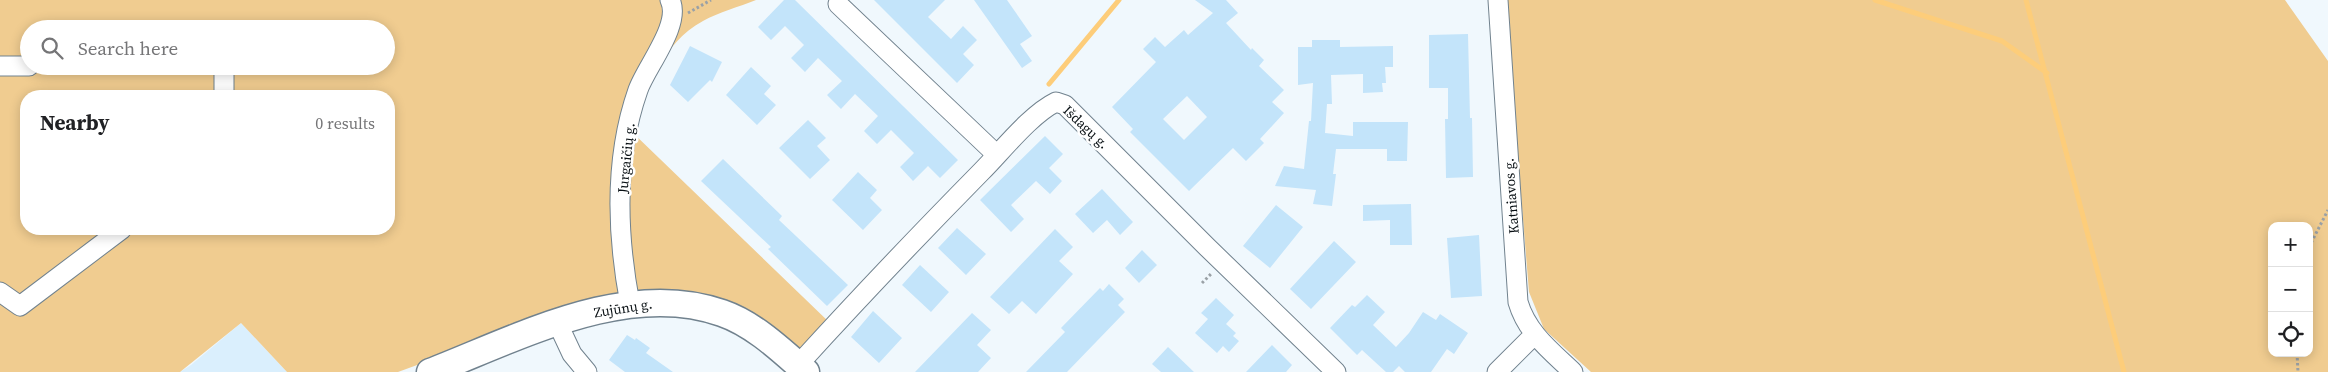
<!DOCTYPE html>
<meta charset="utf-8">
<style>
:root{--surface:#fff;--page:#f6f6f6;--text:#202124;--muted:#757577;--line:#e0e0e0}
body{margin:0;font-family:"Source Serif 4",serif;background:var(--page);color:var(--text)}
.controls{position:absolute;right:15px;bottom:15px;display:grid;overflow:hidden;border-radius:10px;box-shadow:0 2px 12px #0003}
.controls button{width:45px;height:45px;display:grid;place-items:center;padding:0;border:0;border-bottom:1px solid var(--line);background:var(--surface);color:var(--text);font:25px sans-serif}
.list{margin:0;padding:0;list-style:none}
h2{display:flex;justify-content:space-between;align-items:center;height:65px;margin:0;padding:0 20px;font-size:21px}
h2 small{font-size:16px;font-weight:400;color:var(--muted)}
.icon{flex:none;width:28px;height:28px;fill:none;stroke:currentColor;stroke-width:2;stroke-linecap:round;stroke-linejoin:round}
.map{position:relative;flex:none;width:2328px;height:372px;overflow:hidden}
.search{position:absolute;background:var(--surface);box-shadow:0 2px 12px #0003;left:20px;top:20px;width:375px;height:55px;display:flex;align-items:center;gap:12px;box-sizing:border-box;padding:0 18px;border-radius:28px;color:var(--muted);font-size:19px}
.panel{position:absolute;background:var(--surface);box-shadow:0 2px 12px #0003;left:20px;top:90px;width:375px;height:145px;border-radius:20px}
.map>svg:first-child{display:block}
.built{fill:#daeffd}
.green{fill:#f0cc90;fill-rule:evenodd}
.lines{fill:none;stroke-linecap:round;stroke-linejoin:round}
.stream{stroke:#fdcd7a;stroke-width:5}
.building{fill:#c3e4fa;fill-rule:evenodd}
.minor-casing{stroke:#71828e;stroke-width:21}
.secondary-casing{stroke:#71828e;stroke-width:29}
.path{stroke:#9aa1a6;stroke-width:3;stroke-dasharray:2.5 2.5;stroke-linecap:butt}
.minor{stroke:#fff;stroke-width:19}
.secondary{stroke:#fff;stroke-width:26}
.labels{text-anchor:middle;stroke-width:5;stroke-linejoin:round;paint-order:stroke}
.street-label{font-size:14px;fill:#091014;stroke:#fff}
</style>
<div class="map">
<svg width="2328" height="372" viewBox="0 0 2328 372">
<rect width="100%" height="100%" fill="#f0f8fd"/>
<path class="built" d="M241 323 287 372H180L191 365Z"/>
<path class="green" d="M0 0H756C739 7 719 12 703 21 661 44 648 89 631 131L830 323 801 357 721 299 502 334 398 372H287L241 323 180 372H0ZM29 29H386V66H29ZM26 96H389V229H26Z
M1505 0H2285L2328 61V372H1591L1544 329 1529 292ZM2272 226H2309V353H2272Z"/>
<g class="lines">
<path class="stream" d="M1875 0 2002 41 2047 73
M2026 0 2124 372
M1049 84 1119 0"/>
</g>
<path class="building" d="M784 0H795L958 160 940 178 928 166 913 181 900 167 914 153 891 130 877 144 864 131 878 116 855 94 841 109 827 95 842 81 818 58 805 72 791 58 804 45 785 26 771 40 758 27Z
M874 0H945L928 17 951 39 963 26 977 40 963 54 974 65 957 83Z
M974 0H1007L1032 36 1020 44 1032 61 1022 68Z
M1195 0H1226L1238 13 1226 23 1251 50 1252 48 1264 60 1259 66 1284 90 1272 102 1284 113 1260 139 1264 143 1246 161 1233 148 1189 191 1130 132 1133 129 1112 107 1156 62 1143 49 1155 37 1165 47 1184 30 1188 35 1213 13ZM1187 96 1207 117 1184 140 1163 119Z
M1468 34 1470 118H1472L1473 177 1446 178 1445 119H1448V88H1429V35Z
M1312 40H1340V47L1393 46V67H1385L1386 83H1382L1383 92 1363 93V74L1331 75 1332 104H1327L1325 133 1353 136V122H1408L1407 161H1387V149H1336L1333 174H1336L1332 206 1313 204 1316 190 1275 186 1284 166 1304 169 1309 121H1311L1313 83 1298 85V47H1312Z
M690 46 722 62 712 82 710 80 688 102 670 85Z
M751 67 771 86 764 94 776 105 757 125 726 95Z
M808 120 826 138 817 146 830 160 810 179 779 148Z
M1045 136 1063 154 1049 168 1062 181 1050 194 1036 181 1011 205 1024 219 1011 232 980 200Z
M723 159 782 216 779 220 848 285 827 306 768 249 771 247 701 181Z
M858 172 877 190 870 198 882 210 863 230 832 200Z
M1102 189 1133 222 1120 235 1107 220 1093 233 1075 214Z
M1411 204 1412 245H1390V220L1363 221V205Z
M1276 205 1303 227 1270 268 1243 246Z
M957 228 986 254 966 275 938 248Z
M1055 229 1073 247 1059 261 1073 274 1036 314 1022 301 1009 314 990 297Z
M1479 235 1482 296 1451 298 1447 238Z
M1334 241 1356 262 1311 309 1290 289Z
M1142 250 1157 265 1139 283 1125 268Z
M920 265 949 292 931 312 902 285Z
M1109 284 1124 299 1118 305 1125 312 1067 372H1026L1065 332 1061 328 1100 288 1103 291Z
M1367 295 1385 312 1373 325 1396 347 1409 333 1423 312 1436 320 1440 314 1468 333 1454 354 1447 349 1431 372H1405L1399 366 1393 372H1386L1362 350 1357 355 1330 328 1352 305 1355 307Z
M1216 298 1234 315 1226 324 1236 333 1233 336 1239 341 1229 352 1223 346 1217 353 1195 333 1208 319 1201 313Z
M873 311 902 338 879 363 851 337Z
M972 313 991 330 977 345 991 358 978 372H915Z
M627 335 635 340 636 338 650 348 646 353 673 372H625L609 360Z
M1272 345 1292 365 1286 372H1246Z
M1168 347 1194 372H1161L1152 364Z"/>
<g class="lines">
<defs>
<path id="minor" d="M1498 0 1518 302C1527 333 1551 351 1573 372
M838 4 997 155
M0 66H29
M224 66V96
M0 292 20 306 122 229
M630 304C617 235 614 158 638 90 646 67 682 24 670 0
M557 322 572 354 587 372
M798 365C858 299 919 235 981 172 1002 151 1031 114 1056 102L1065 105 1207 247 1336 372
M1497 372 1534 335"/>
<path id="secondary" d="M430 372C518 338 627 279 722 313 754 324 781 350 806 372"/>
</defs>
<use href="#minor" class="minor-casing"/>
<use href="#secondary" class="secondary-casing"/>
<path class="path" d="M688 13 711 0
M2309 247 2328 210
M1202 283 1212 273
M2297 353 2298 372"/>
<use href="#minor" class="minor"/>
<use href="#secondary" class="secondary"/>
</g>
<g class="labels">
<g class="street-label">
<text transform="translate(1086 127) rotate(43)" y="5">Išdagų g.</text>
<text transform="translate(626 158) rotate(-84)" y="5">Jurgaičių g.</text>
<text transform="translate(1511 196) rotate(-94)" y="5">Katniavos g.</text>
<text transform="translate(623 308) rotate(-9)" y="5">Zujūnų g.</text>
</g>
</g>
</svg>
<div class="controls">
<button>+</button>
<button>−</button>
<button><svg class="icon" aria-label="locate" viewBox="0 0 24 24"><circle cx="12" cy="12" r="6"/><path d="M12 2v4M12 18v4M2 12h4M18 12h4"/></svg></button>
</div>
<div class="search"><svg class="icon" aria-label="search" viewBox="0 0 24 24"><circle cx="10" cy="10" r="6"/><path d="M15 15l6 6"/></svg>Search here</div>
<section class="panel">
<h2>Nearby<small>0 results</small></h2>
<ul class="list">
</ul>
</section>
</div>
